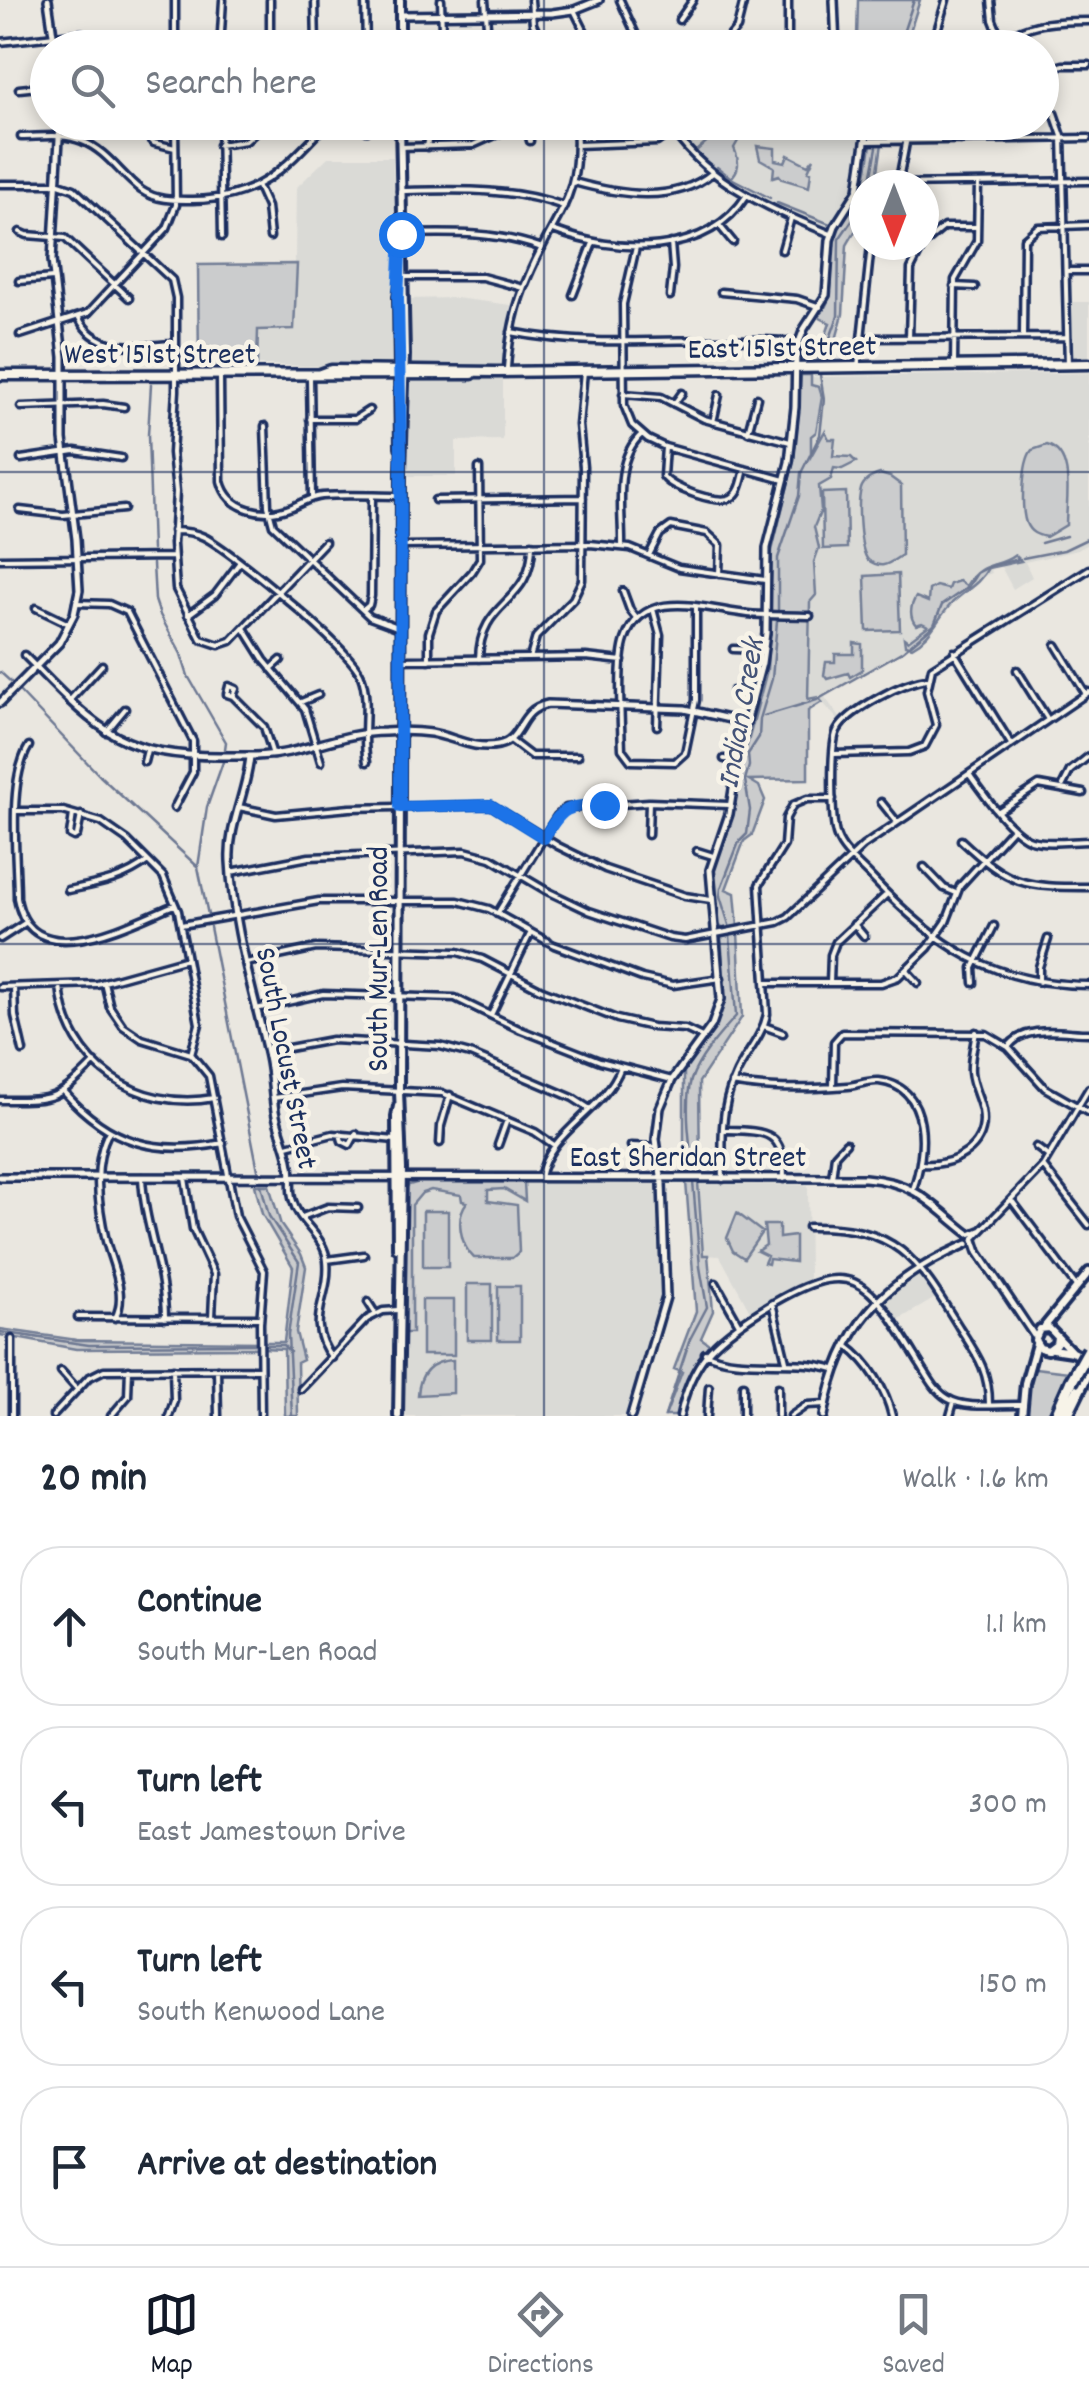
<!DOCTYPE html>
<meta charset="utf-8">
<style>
:root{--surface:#fff;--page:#f6f6f7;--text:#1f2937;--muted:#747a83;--line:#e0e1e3;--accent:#111827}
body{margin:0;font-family:Dekko,sans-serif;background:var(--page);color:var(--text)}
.compass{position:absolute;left:849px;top:170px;width:90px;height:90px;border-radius:50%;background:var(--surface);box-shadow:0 5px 15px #0003;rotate:180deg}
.stop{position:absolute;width:30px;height:30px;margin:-22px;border:8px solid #1a73e8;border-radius:50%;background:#fff}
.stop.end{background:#1a73e8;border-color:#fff;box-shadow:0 2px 10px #0008}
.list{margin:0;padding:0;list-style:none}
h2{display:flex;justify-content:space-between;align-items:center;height:130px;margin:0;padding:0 40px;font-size:42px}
h2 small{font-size:32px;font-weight:400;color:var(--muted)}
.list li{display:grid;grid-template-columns:65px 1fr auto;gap:30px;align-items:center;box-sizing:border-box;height:160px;margin:0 20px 20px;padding:0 20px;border:2px solid var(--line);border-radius:40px}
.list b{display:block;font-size:38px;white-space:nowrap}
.list p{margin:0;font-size:32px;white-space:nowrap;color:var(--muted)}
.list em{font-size:32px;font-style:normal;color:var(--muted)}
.icon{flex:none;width:55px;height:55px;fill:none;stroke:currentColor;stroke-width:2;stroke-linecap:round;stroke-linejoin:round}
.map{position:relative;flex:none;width:1089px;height:1416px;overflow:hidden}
.search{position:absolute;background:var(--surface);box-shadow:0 5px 15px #0003;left:30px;right:30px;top:30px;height:110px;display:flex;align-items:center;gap:25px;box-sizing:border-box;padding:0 35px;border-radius:55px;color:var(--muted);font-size:38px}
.sheet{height:850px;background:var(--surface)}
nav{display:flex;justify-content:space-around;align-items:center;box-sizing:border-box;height:140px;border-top:2px solid var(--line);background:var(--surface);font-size:28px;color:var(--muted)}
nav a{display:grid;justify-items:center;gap:5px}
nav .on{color:var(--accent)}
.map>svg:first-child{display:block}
.built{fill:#dadad6}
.green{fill:#cbcccd;stroke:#737e96;stroke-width:2.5}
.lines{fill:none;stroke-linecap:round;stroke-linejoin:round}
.stream{stroke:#6d7892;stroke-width:2.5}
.minor-casing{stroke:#1b2f5e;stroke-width:11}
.tertiary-casing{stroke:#1b2f5e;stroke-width:12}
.secondary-casing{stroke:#1b2f5e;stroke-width:14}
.primary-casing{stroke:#1b2f5e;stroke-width:15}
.motorway-casing{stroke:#1b2f5e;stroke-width:18}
.minor{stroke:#f7f3e8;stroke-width:4}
.tertiary{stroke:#f7f3e8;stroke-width:5}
.secondary{stroke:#f7f3e8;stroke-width:6}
.primary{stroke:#f7f3e8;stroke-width:8}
.motorway{stroke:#f7f3e8;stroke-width:10}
.motorway-bridge-casing{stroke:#1b2f5e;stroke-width:18;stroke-linecap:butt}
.motorway-bridge{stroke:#f7f3e8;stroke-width:10}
.route{stroke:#1a73e8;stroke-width:12}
.grid{fill:none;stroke:#1b2f5e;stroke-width:2.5;stroke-opacity:0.55}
.labels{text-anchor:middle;stroke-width:9;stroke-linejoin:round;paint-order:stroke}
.street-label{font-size:30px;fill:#1b2f5e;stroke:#f7f3e8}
.water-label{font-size:32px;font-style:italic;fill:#445378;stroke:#f7f3e8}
</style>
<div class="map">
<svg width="1089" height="1416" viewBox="0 0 1089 1416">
<rect width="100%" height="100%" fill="#eae7e0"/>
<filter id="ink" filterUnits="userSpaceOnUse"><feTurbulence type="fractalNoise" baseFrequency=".01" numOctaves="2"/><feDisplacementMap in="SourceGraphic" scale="20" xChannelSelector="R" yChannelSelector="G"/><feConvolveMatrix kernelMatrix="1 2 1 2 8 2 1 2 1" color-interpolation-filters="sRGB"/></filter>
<g filter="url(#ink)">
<path class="built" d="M864 132 853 191 829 229 780 208 729 180 688 145 703 135 707 140 722 133Z
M328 157H393L396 284 392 364 359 367 257 365 258 330 294 329 296 188Z
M455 298 511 305 502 367 408 365 406 299Z
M1066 302H1089V359H1067Z
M1089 373V543L1078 550 1025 562 1032 577 1013 589 1000 565 990 569 992 573 981 577 946 606 926 637 824 696 841 719 839 721 818 697 808 700 811 377Z
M503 376V440L456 441V476H405L408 381Z
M410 1181 658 1184 662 1304 633 1393 628 1416H404V1186Z
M698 1183 808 1185 809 1278 750 1311 720 1256 703 1255Z
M922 1273 937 1297 898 1320 884 1298Z"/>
<path class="green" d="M858 0H920L905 47H838L837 39 857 38Z
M873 123H885L876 185H864V216L847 245 843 314 830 362H817L830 323 818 317C839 295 828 268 834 241 837 225 850 213 857 200 867 183 872 142 873 123Z
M722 134H742L734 148C740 162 740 170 729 180L695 152 713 136Z
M757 146 775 148V160L785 162 788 155 808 165 814 158 808 171 811 172 809 187 782 179 779 175 773 177 774 167 760 159Z
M297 264 294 329 258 330 257 365 199 369 198 265Z
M801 375H811V385L819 387 822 397 816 432 811 436V456L825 431 829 439H835L833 456 851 457 856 462 842 469 834 468 831 479 819 486 821 510 814 527 819 548 814 562 816 595 810 602 808 699 818 697 822 702 808 711V779L749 780 759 786 765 800 752 835 744 841 726 889 735 893 738 927 723 929 719 925 713 870 733 814 743 761 767 670 772 551 794 460Z
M1047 445C1076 454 1066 501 1066 525L1046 537C1037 535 1030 533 1026 523 1021 509 1022 462 1032 450Z
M880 474 890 477 901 485 902 555C890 562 883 571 868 560 859 549 857 503 861 489 864 480 871 477 880 474Z
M846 492 847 548 823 549 822 493Z
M1015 555 1021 561 988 568C980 584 964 591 952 603 937 619 932 636 912 647L905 645 904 638 908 641 928 626 922 623 916 625C909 617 910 606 916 597L928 602 929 590 936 586 948 589 950 584 959 581 966 586C981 560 997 569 1015 555Z
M898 574 900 630 867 631 865 576Z
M854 643 862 644V670L850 677 848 673 827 679 824 675 826 662H835V654H854Z
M738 932 742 1017 699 1082 700 1175H684V1072L707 1040 723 1006 725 989 721 936Z
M419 1182H524L525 1201 504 1189 488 1190V1201L517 1205 519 1252 512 1258H474C460 1245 455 1217 467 1202L462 1201 461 1195 431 1190 422 1193 412 1205V1333H405L406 1186Z
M686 1182H698L703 1255H708L713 1311 701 1338 709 1344 691 1371 677 1416H665L682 1372 674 1369 696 1311Z
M255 1185H269L281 1225 301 1254 306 1267 296 1332 303 1360 297 1363 298 1416H285L284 1349 262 1348V1342H284L293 1267 262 1214Z
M423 1211H448V1267H423Z
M737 1213 762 1232 744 1258 733 1251 727 1238Z
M764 1225H779V1238L795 1236V1262L769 1259 768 1264 764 1263 767 1256 757 1251 766 1245Z
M467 1284H492V1340H467Z
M498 1286H520V1340H498Z
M422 1300H454V1355H422Z
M0 1329 77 1340 258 1342V1348L76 1349 0 1335Z
M453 1360V1393L418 1395C419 1373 431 1361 453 1360Z
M1035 1368 1069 1372 1050 1416H1026L1028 1385Z"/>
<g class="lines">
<path class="stream" d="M898 48 914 0
M879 133 881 122
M717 167 730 177
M733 179 770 198
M870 185 877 147
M777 203 830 224
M822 361 838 316 839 239 864 203
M151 384 148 435 152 550
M1041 543 1066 536
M1023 558 1064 550 1089 538
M153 564 155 600 160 615 181 654 188 676 226 742 225 749
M778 609V558L799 496 801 473 820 435 824 399 820 375
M0 672 11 682
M20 692 100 776 198 867 208 915
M764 716 817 700 903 651 934 625 942 605 968 587 977 573 993 565 1020 559
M198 867 207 807 223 762
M729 925 720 896 721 888 739 842 747 834 750 810 745 780 749 766 748 754 759 737 760 719 772 679 777 621
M210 927 258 1170
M694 1174C690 1152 684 1102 691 1080 699 1057 720 1034 736 1016L730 935
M261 1185 269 1216 299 1262 288 1335 292 1416
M0 1332 89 1345 254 1344
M265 1345H283L290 1352
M665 1416 690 1339 707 1307 700 1267 693 1182"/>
<defs>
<path id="minor" d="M175 0V48
M315 0 316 48
M365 0 366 48
M485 0 488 39
M531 0 533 24 544 48
M620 0 642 48
M991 0 993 20 1001 40
M574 10 593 48
M679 20 693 0
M0 42 82 33
M438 42 442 31 441 0
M220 48 223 0
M270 48V0
M720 48 737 28 744 0
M788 48V0
M932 48 946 0
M991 48C1022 23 1050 21 1089 21
M1042 71 1063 65H1089
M19 89 48 86
M1054 113 1062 136 1068 365
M131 122 154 143 175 148
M220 122 222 237
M367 122V131
M526 122 530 141
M638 122 643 142
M960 122V140
M674 132C711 185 773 210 831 234
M21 137C40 137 64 133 82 141 106 150 121 175 141 190 157 201 175 200 193 200 259 199 285 168 328 122
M1003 139V122
M866 141 1089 138
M219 145 246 141 267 122
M577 145 657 142 685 122
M400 147 473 145 524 122
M427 147 431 122
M574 182C617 194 674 205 712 173
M0 184H59L74 189 172 280 176 298V391L172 453 176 492 173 544 176 589 201 639 219 645 231 641 325 542
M898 184 1089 181
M898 185 910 122
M258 187 267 207 270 237
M400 191C457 190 510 187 564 206
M719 225 733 242
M553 230C616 254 706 259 747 195
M20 232 27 235 65 238 129 298
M401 234C450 233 495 231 542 248
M924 244 944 227H977
M636 247 623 304 624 405 632 425 648 439 665 447 784 480
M782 250 791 218
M1066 271H1089
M406 277H482L523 288
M19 281 53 278
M954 286 975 287
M721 292 797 299 820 307
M573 295 593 243
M670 296 673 268 671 243
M79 318C97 355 141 345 176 344
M511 332C606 351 702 334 798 342
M20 335 88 313 167 228 176 205 175 122
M1023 337 1024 239 1038 227 1089 225
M862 338 1067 337
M909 338 911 269 923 245
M954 366 955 280 977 241 978 183
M858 367 871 245
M507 368C509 336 515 306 528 277 555 212 582 201 576 122
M220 378 221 481C228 511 265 518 292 507 302 503 310 497 322 496 347 494 375 496 401 496
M310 378 312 498
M623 394 661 397 704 419 790 442
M674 404 682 393
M21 407 103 404 124 407
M310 419H355L369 410
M713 422 719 395
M265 426 268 506 273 525 370 617 400 628
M748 432 757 398
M665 447 663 476C670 488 718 505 731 498 741 493 742 479 745 469
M21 459 75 451 121 458
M435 500 583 498
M20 510 63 515 124 509
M173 531C184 531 194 532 204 537 232 551 352 650 361 676 371 702 361 734 367 762
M400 546 590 544 630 548 679 568 765 580
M622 547C623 511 612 460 642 434
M649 555 660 534 671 526 707 533 720 545 719 574
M0 559 174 557
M623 591 630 610 637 619
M76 603 109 604 127 612 193 741V772L174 808
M696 607V700L685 753 675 762 631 761 622 749C621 722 617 663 625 640 643 585 707 610 748 614 768 616 789 615 810 616
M36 608 69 624
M653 609 660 635 657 726
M363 610 369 605 371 596 372 498
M188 615 215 595 240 562
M244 628 264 660 305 709 321 762
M1056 645 1086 694
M733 649 763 650
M954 652 1011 744
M24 655 35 666
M530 658 536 637 573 599 582 580 583 467 579 425 584 371
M479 659C480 597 532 607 532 544
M400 660 586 657 622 661
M429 660V633L436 611 472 572 480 559 479 468
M271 669 281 660
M1017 670 1047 718
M928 679C906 680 847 711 837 731 830 745 831 822 837 837 843 853 860 865 871 877 935 945 992 985 1089 985
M733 691H753
M233 696 236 689 229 686 227 694 233 696 264 727 273 755
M69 701 102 665
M301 702 318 695
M106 732 125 709
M510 740 531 756H578
M29 746C7 781 17 857 17 898 31 978 132 922 174 905
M834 754 909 752 925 746 936 725 927 691 932 668 1089 569
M724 759 737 760
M144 762 147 750
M969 774C982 792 1010 833 1031 840 1048 845 1071 841 1089 841
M1063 785 1070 771 1089 756
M881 802 897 822
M601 805V818
M239 807 276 815 350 808 491 805 558 846 605 869 685 896 711 900
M17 811H63L101 822 127 840 163 876 178 911 199 1024 191 1054
M999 811 1039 785 1083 793
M73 814 70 835 74 837 77 835 81 815
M648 835 649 802
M961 840C1010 886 1023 887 1089 887
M697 851 713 856
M924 867 944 888 956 893
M231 872 309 857 465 851 491 858 547 891 589 911 670 938 685 940 778 922 788 917 863 846 1089 692
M68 890C97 884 124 880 148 861
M497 914 557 816 566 808 649 802 729 805
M854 924 864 936
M181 925 319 901H458L489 909 554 945 642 978 673 985 721 978
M0 939 25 923
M246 963 316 948 458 952 482 959 540 989 617 1019 652 1027 685 1029 702 1037
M906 970 918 983
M104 982 110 1007 123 1026 142 1039 191 1054 209 1076 236 1216 264 1271 260 1323 261 1416
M1039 982V967L1048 939
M765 983H881L898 977 928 948 946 922 960 886 1013 828
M830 983 831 955 836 942 886 895
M974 983 973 968 994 926
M60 986C67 1065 138 1112 214 1098
M0 987 97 984 187 959
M14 987 15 1016 23 1051
M256 1009 323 994 455 998 521 1030 600 1061 672 1080
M491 1015 530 934
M764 1026 783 1033
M1009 1046C1026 1024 1063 1033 1089 1033
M267 1052 332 1040 440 1046 470 1054 573 1098 590 1109
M732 1083C768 1090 812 1089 848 1086 858 1085 868 1080 879 1081 932 1087 926 1154 913 1189
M833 1086 834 1042 842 1033 986 1034 1008 1047 1045 1088 1089 1113
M64 1092C110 1144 156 1156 223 1143
M274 1098 342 1088 442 1093 535 1132 554 1145
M0 1100C53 1100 57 1101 95 1062
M724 1130C767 1131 784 1130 784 1179
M109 1131C92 1163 98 1206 106 1241 112 1264 128 1295 115 1318
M340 1134 342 1141 350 1145 356 1134
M440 1143 441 1126 450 1095
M498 1145 507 1120
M287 1146 333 1134 395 1140
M631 1146 657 1147
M1036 1147 1048 1156
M922 1164C955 1166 989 1148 982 1110 979 1097 972 1085 971 1072 970 1059 974 1045 976 1032
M1043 1166 1089 1225
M142 1177C144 1226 165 1269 165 1318
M185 1178 193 1229 214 1274 212 1317
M291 1178C291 1185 290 1194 293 1201 299 1224 325 1236 327 1261 331 1299 303 1320 332 1358
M540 1178C549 1130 604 1112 621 1067
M832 1178 835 1155 846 1143
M723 1179C722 1144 720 1109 735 1077 744 1055 762 1038 767 1014L759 885 784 845 786 818 793 805 807 799H833
M1013 1202 1076 1286
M302 1217 328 1207 358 1208
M808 1227C897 1226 916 1257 959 1327 977 1355 989 1370 989 1404
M971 1234 981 1230
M974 1238 1043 1166 1089 1088
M327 1260 364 1255
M716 1283 739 1324
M368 1302 375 1313
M772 1303 786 1361
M78 1317 260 1318
M847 1346C869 1362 886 1390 892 1416
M705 1353C739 1371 793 1356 834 1369
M217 1369 218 1416
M61 1371 77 1389
M301 1389 367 1319 383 1311 398 1310
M12 1416V1339
M53 1416 88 1378 104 1370 260 1369
M111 1416 128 1396 129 1369
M169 1416 174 1401 173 1369
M680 1416C691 1361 714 1340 760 1311 854 1252 868 1278 919 1362 927 1374 934 1390 947 1398 966 1410 1000 1404 1022 1405
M707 1416 709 1387
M743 1416V1385
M778 1416V1387
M791 1416 807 1405 826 1404
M950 1416 954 1402"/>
<path id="tertiary" d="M48 0 55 48
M834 0 836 48
M400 15 552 13 574 10 599 0
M37 668C100 733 126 756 220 756 243 756 266 757 289 752 321 745 351 732 385 732 400 731 416 731 431 733 454 737 473 750 498 745 524 740 517 710 548 704L685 709 747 723
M0 703 59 643 74 614 79 590 76 539 63 439V357L52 260 60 122
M250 756C247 792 228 825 230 861 233 928 254 993 268 1057 272 1075 272 1093 275 1111 279 1134 291 1153 291 1178
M0 1177 865 1178C916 1182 931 1204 968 1233
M974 1240 978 1252 1035 1337
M631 1416 666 1297 662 1183 656 1139 660 1108 672 1080 712 1025 721 999 710 870 729 814 740 746 762 663 766 633 767 548 789 462 795 407 796 350 804 329 826 295 830 240 835 226 858 190 868 122
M824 1416C840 1326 883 1280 967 1244"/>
<path id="secondary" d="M400 0V48
M400 447 398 297 401 280
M397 1248 396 1116 398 1106
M1045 1326 1089 1272
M1057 1337 1056 1344 1048 1350 1040 1348 1035 1340 1040 1329 1049 1328 1072 1352
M1052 1349 1072 1352 1089 1360
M398 1416 402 1169 399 1091 401 471 405 355 400 122
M1022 1416 1025 1383 1036 1344"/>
<path id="primary" d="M320 374 331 370 497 372 1089 364
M0 375 472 374"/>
<path id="motorway" d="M1056 1416 1071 1382
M1066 1416 1089 1369"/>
</defs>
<use href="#minor" class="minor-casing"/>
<use href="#tertiary" class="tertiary-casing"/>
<use href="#secondary" class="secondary-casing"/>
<use href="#primary" class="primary-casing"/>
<use href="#motorway" class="motorway-casing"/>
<use href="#minor" class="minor"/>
<use href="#tertiary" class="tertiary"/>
<use href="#secondary" class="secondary"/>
<use href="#primary" class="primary"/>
<use href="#motorway" class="motorway"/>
<defs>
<path id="motorway-bridge" d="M1071 1382 1089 1350"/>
</defs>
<use href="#motorway-bridge" class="motorway-bridge-casing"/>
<use href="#motorway-bridge" class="motorway-bridge"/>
</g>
</g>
<g class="lines" filter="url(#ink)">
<path class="route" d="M401 234 398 298 401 453 400 807 491 805 544 838C563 805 568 806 604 805"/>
</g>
<path class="grid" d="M544 0V48M544 122V1416M0 472H1089M0 944H1089"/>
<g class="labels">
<g class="street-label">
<text transform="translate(782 346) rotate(-1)" y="10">East 151st Street</text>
<text x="160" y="363">West 151st Street</text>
<text transform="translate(377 959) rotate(-90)" y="10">South Mur-Len Road</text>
<text transform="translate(288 1058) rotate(79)" y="10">South Locust Street</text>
<text x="688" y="1166">East Sheridan Street</text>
</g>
<g class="water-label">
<text transform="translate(739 713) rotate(-80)" y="11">Indian Creek</text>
</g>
</g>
</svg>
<svg class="compass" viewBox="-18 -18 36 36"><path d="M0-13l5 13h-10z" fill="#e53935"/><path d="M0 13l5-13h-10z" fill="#747a83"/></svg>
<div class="stop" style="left:401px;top:234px"></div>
<div class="stop end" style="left:604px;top:805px"></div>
<div class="search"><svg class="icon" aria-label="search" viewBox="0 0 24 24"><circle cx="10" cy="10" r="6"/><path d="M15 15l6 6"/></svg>Search here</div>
</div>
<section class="sheet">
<h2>20 min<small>Walk · 1.6 km</small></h2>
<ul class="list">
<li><svg class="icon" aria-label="ahead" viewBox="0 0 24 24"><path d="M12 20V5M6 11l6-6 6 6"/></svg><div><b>Continue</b><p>South Mur-Len Road</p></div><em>1.1 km</em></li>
<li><svg class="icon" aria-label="left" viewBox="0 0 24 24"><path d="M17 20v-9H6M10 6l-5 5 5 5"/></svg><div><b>Turn left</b><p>East Jamestown Drive</p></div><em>300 m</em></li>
<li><svg class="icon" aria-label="left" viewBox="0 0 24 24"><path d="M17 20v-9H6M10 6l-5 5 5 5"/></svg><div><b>Turn left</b><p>South Kenwood Lane</p></div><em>150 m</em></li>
<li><svg class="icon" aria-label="arrive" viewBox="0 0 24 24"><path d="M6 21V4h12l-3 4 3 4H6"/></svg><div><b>Arrive at destination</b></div></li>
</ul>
</section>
<nav>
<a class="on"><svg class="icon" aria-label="map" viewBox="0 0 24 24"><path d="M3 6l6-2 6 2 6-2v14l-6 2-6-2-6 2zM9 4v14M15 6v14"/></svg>Map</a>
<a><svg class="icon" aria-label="directions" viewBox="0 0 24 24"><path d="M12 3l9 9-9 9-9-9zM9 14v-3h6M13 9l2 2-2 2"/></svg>Directions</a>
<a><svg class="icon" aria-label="saved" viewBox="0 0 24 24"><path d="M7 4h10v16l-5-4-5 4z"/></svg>Saved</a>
</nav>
